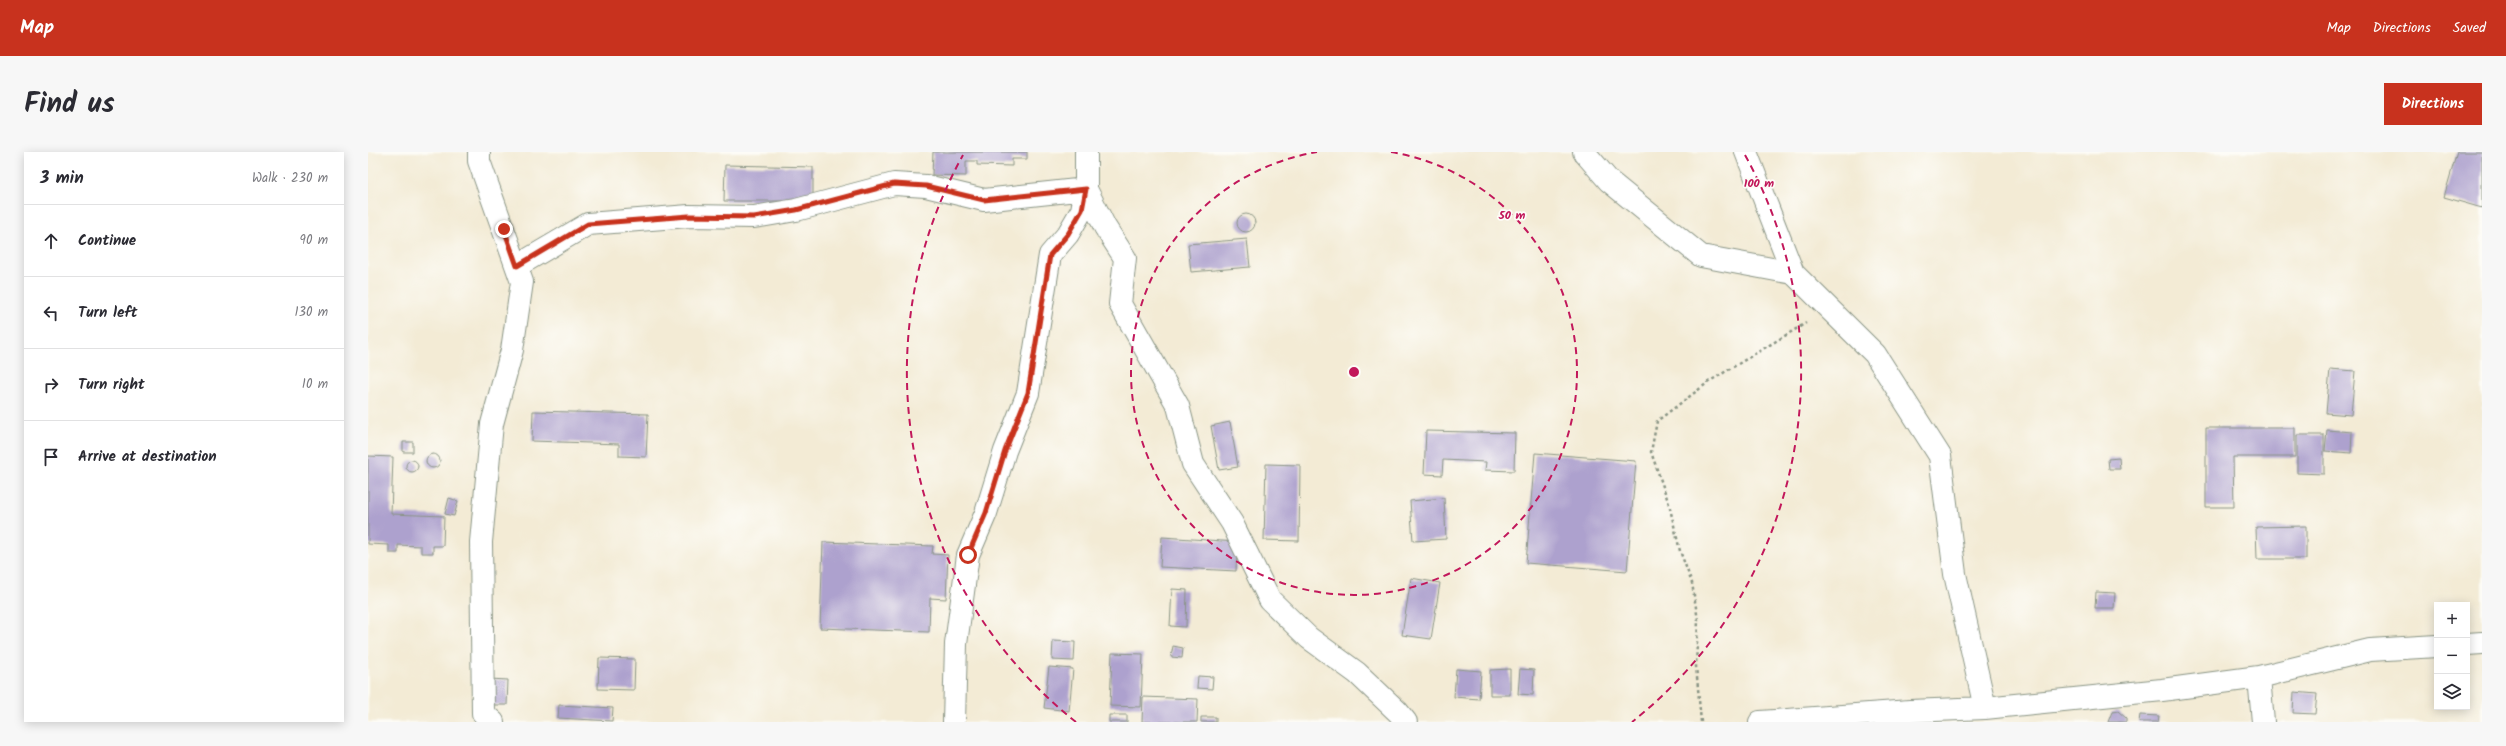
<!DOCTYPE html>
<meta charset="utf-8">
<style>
:root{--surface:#fff;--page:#f7f7f7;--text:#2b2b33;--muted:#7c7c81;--line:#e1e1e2;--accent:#c8321e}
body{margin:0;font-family:Kalam,sans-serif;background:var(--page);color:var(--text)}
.controls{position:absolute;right:12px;bottom:12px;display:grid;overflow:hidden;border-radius:0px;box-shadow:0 2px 10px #0003}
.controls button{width:36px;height:36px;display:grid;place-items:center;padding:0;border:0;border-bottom:1px solid var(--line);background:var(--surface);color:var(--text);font:20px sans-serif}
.stop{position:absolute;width:12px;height:12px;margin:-9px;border:3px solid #c8321e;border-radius:50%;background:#fff}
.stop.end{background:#c8321e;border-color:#fff;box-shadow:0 1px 4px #0008}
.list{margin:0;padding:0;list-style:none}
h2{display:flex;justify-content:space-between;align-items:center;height:52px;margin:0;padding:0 16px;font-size:17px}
h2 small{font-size:13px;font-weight:400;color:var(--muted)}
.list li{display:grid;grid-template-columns:26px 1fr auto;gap:12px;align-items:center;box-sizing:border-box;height:72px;padding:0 16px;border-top:1px solid var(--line)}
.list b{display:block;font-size:15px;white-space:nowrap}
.list em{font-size:13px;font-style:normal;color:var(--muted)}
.icon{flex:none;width:22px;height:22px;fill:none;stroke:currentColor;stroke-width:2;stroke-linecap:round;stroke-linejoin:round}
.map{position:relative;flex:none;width:2114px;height:570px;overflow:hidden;border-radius:0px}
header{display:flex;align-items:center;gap:24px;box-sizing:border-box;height:56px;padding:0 20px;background:var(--accent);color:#fff}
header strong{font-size:19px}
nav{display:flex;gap:22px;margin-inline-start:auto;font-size:14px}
.intro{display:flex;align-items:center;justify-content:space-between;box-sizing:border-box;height:96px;padding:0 24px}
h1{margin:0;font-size:28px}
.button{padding:10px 18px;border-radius:0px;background:var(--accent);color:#fff;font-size:14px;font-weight:700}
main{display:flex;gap:24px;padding:0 24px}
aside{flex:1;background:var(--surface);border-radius:0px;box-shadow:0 2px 10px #0003}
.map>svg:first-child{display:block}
.building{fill:#ada1ce}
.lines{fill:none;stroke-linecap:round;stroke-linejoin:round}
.minor-casing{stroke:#899484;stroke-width:24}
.path{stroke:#899484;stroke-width:2.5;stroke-dasharray:3 3;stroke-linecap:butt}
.minor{stroke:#fff;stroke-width:22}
.route{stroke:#c8321e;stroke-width:5}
.ring{fill:none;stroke:#c2185b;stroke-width:2;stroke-dasharray:7 5}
.centre{fill:#c2185b;stroke:#fdfcf7;stroke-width:2}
.ring-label{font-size:12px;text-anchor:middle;font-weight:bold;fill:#c2185b;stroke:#fdfcf7;stroke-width:3.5;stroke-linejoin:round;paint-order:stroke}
</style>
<header>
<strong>Map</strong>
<nav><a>Map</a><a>Directions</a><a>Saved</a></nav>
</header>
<div class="intro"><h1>Find us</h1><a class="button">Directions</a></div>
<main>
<aside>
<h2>3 min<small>Walk · 230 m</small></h2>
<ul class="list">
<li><svg class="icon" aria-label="ahead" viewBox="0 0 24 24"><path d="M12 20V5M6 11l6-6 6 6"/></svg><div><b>Continue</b></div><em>90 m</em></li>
<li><svg class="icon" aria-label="left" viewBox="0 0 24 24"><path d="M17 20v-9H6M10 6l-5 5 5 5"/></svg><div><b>Turn left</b></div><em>130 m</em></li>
<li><svg class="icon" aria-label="right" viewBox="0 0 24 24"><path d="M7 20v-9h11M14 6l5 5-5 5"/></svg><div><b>Turn right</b></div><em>10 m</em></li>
<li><svg class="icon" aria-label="arrive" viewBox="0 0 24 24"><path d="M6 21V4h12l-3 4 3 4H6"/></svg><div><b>Arrive at destination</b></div></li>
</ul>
</aside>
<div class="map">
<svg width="2114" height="570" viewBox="0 0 2114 570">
<rect width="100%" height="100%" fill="#fdfcf7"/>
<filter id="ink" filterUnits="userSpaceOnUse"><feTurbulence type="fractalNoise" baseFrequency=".025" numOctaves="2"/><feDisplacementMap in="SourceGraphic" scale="8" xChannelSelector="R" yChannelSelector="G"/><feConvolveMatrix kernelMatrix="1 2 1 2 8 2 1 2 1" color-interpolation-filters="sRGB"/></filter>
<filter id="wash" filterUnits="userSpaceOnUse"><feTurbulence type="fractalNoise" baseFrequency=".012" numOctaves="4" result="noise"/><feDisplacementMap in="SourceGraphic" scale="16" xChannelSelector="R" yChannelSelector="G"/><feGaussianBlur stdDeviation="0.9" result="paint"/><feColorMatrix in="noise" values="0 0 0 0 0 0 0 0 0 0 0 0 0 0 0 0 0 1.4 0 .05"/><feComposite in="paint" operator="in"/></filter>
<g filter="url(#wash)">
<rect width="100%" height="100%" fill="#f3ebd5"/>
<g id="blocks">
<path class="building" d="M565 0H659V7H644V14L609 13V9H598V24L564 23Z
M2089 0H2114V56L2076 45Z
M357 13 445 15V49H356Z
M869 71a9 9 0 1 1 18 0a9 9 0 1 1-18 0Z
M879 87 882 115 823 120 820 92Z
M1962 217 1987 219 1983 263 1958 261Z
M165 259 280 262 278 305 251 304V292L164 289Z
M862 270 870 315 851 318 843 274Z
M1838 276H1927V305H1865L1866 355H1838Z
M1959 278 1984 280 1983 301 1957 299Z
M1058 279 1147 281 1146 319 1117 318 1118 310 1075 308 1074 323 1056 322Z
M1929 283H1956V322L1929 321Z
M35 290H45V300H35Z
M1167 301 1268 309 1259 419 1158 411Z
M58 309a7 7 0 1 1 14 0a7 7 0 1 1-14 0Z
M0 304 25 305 23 362 76 364 75 394H65V401H53V394L30 393V401H21V393L0 392Z
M1751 306 1752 317H1741L1740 307Z
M38 314a6 6 0 1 1 12 0a6 6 0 1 1-12 0Z
M898 312 932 313 931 389 896 388Z
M81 346 90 349 86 364 77 362Z
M1076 346 1078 387 1045 389 1042 349Z
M1938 374V407H1889L1888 375Z
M794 385 869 390 868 419 792 415Z
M455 390 565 394 564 402 580 403 578 447 562 446 561 480 452 476Z
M1043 426 1072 431 1063 487 1034 483Z
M804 437 819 438 818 475 802 474Z
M1728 440 1747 441 1746 456H1727Z
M685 489 707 490 706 509 684 508Z
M805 494 815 496 814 506 803 505Z
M744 501 775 502 773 555 742 554Z
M231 506 267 507 266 538 230 537Z
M681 515 705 517 701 559 676 556Z
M1088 517 1113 519 1111 547 1086 545Z
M1142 517V543H1122V518Z
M1152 517 1166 518 1165 543 1150 542Z
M830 524 845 525 844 537 829 536Z
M121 527 140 528 139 553H121Z
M1926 540 1949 542 1947 562 1925 561Z
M775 545 830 547 829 570H774Z
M191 553 245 556 244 569 190 566Z
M1750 559 1758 566V570H1740L1744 560Z
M741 563H759V570H741Z
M1772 563 1791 564 1790 570H1771Z
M833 565H848V570H833Z"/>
</g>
</g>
<g filter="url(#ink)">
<use href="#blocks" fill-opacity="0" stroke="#899484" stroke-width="1"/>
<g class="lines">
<defs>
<path id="minor" d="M111 0V9L154 130 144 198 124 272 113 390 115 561 125 570
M1216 0 1241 29 1333 104 1425 121
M1378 0 1425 121 1507 202 1572 304 1587 422 1617 556
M149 114 220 72 321 64 386 65 428 58 526 32 558 34 616 48 718 37 737 75 757 106 752 152 810 254 825 312 864 371 902 448 941 486 989 521 1030 560 1038 570
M2099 492 2114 491
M1891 525 1895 570
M586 570 588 492 600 403 618 361 637 299 660 241 682 103 700 82 714 58 718 37V0
M1392 570 1542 559 1617 556 1794 538 1891 525 2002 498 2069 494"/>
</defs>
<use href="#minor" class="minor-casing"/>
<path class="path" d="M1333 570 1328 514 1330 468 1324 431 1312 399 1301 352 1283 300 1289 269 1342 229 1438 171"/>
<use href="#minor" class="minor"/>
</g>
</g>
<g class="lines" filter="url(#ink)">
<path class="route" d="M136 77 149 114 220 72 321 64 386 65 428 58 526 32 558 34 616 48 718 37 714 58 700 82 682 103 660 241 637 299 618 361 600 403"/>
</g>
<g class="ring">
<path d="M1023 0A223 223 0 1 1 949 0"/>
<path d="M708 570A447 447 0 0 1 595 3M1377 3A447 447 0 0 1 1264 570"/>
</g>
<circle cx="986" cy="220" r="6" class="centre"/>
<g class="ring-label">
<text x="1391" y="35">100 m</text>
<text x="1144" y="67">50 m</text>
</g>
</svg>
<div class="controls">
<button>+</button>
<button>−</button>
<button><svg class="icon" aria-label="layers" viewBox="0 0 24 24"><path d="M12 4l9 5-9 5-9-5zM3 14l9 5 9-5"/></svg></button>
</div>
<div class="stop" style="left:600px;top:403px"></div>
<div class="stop end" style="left:136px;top:77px"></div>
</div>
</main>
